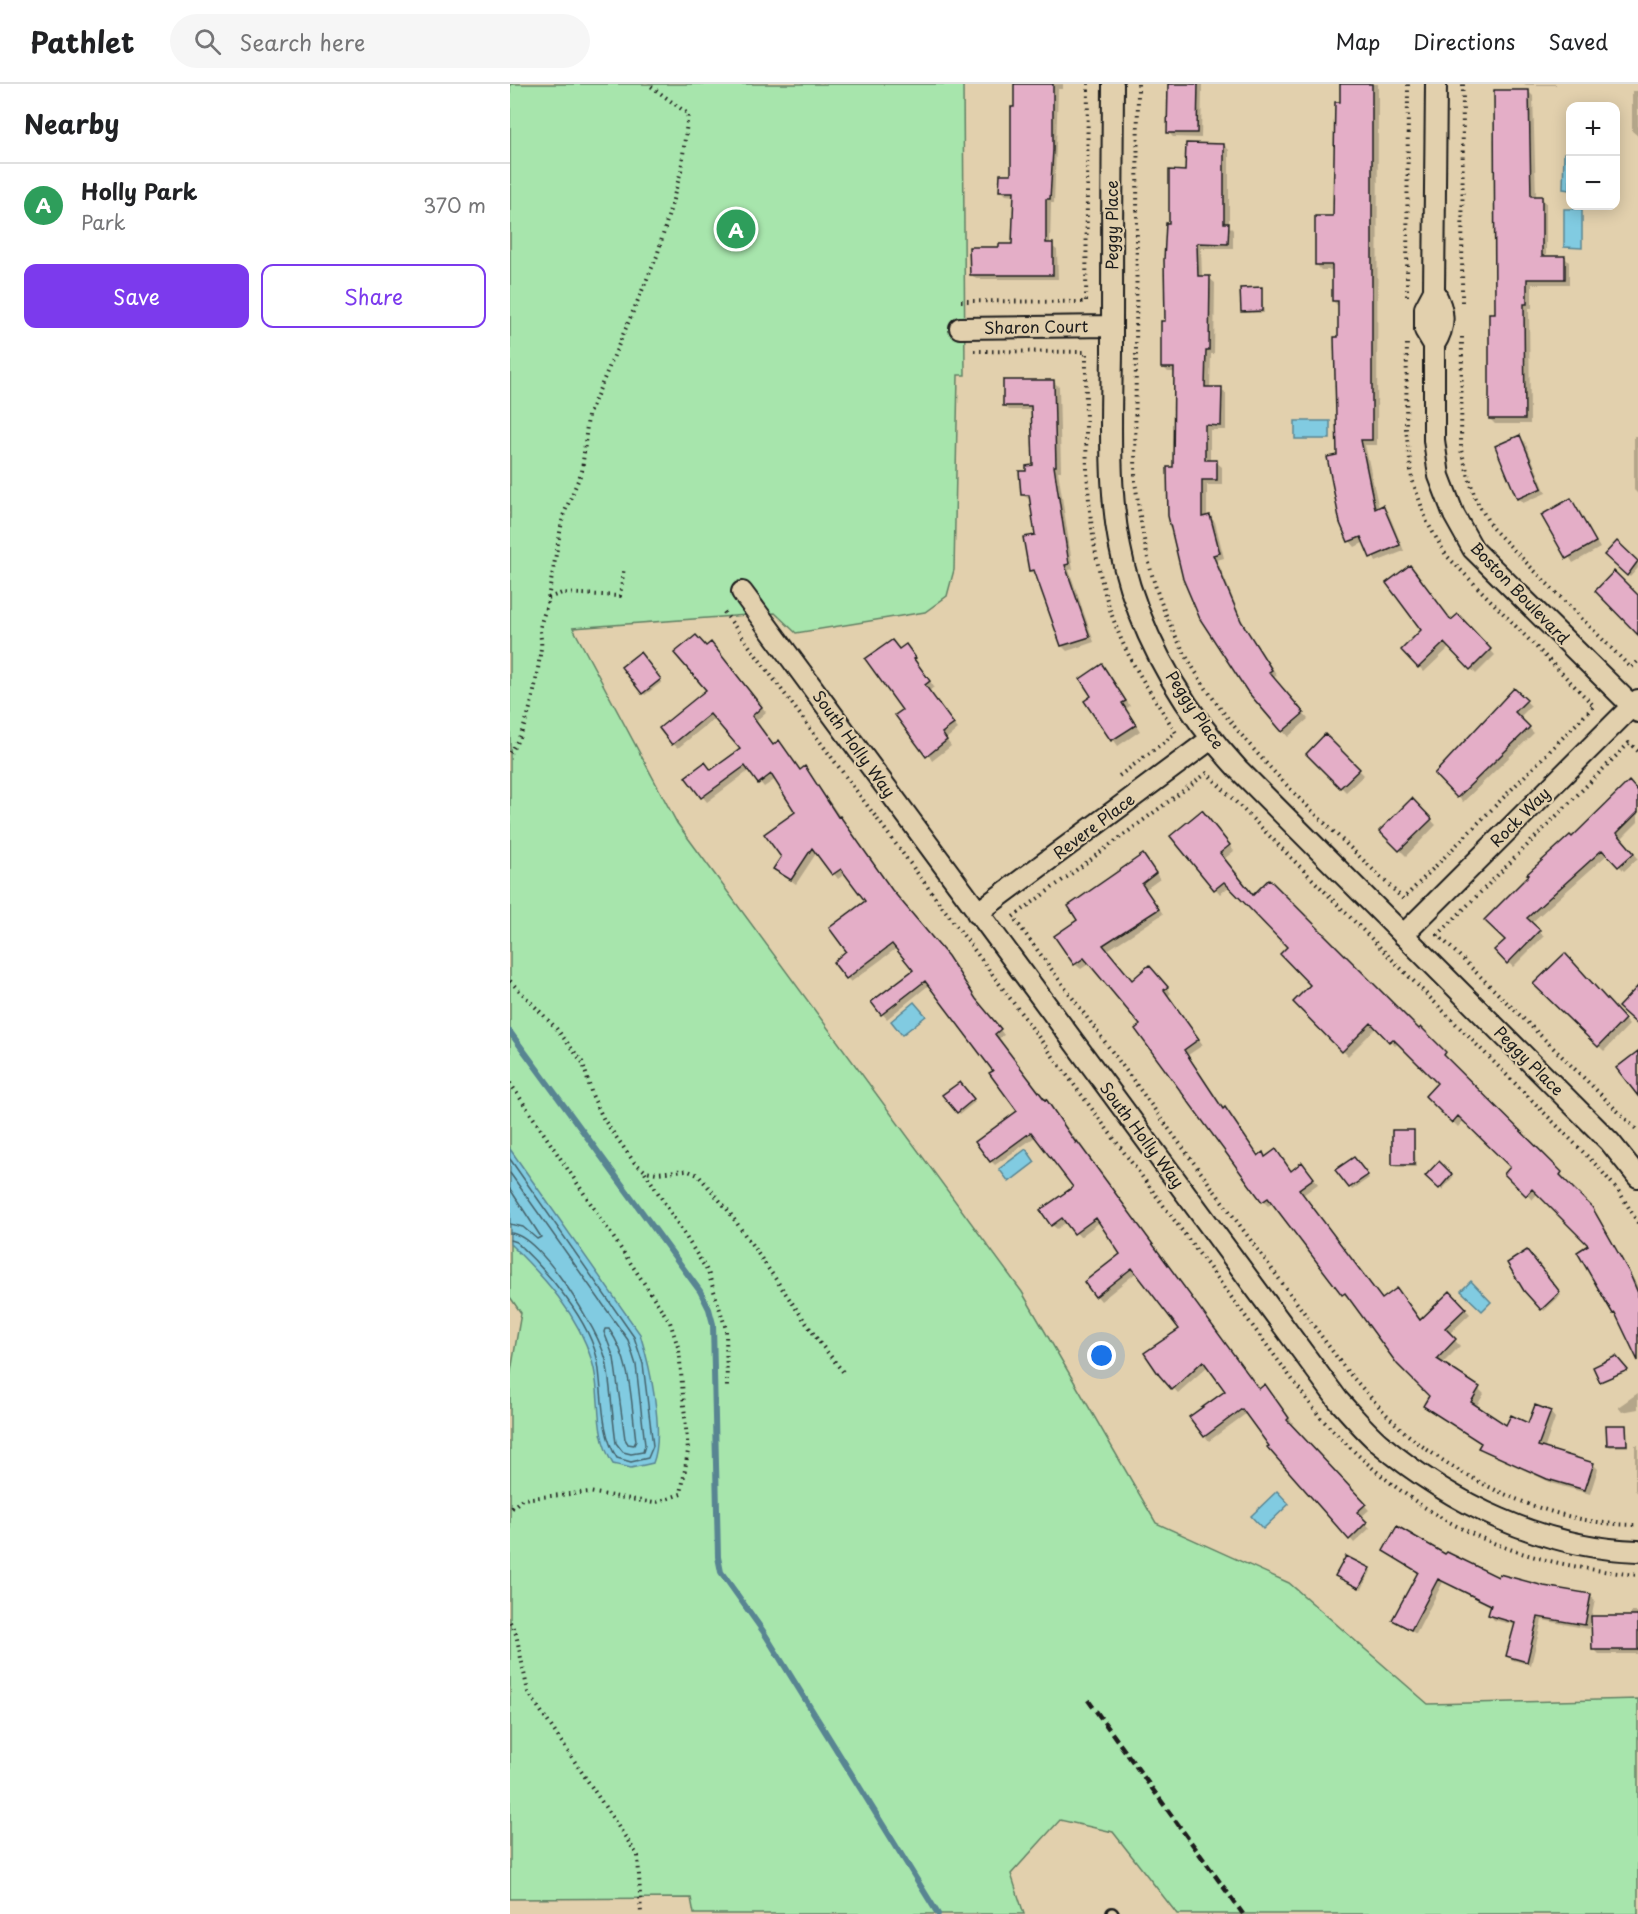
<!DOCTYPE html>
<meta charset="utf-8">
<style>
:root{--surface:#fff;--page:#f6f6f6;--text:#202124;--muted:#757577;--line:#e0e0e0;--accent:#7c3aed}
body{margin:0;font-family:"Playpen Sans",sans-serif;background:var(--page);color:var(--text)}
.controls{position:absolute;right:18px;top:18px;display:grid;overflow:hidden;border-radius:12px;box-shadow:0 3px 15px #0003}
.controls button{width:54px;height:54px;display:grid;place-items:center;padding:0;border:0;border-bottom:2px solid var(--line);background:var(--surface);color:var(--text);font:30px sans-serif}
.you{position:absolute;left:592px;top:1272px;width:21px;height:21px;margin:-15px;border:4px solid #fff;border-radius:50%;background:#1a73e8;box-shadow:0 0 0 9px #1a73e833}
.badge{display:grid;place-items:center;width:39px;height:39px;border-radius:50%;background:var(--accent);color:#fff;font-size:20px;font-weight:700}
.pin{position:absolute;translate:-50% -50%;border:3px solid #fff;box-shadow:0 2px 6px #0006}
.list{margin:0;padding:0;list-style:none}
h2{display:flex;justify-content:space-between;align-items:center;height:78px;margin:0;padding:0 24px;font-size:26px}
h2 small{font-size:20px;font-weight:400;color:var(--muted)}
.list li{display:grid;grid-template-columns:39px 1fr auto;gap:18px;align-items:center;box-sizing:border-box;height:84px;padding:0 24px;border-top:2px solid var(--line)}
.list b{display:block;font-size:22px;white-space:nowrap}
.list p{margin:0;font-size:20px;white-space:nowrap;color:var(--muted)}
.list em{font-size:20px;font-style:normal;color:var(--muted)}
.actions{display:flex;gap:12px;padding:18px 24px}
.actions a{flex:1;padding:14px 0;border:2px solid var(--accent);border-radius:12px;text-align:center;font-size:21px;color:var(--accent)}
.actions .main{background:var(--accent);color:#fff}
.icon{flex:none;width:33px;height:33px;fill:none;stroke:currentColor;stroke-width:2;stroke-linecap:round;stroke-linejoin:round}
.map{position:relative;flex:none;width:1128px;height:1830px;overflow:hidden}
header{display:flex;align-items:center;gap:36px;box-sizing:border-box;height:84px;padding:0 30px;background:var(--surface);border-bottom:2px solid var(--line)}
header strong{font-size:28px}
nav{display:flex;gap:33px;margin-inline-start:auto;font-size:21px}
.search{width:420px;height:54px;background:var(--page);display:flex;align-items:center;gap:15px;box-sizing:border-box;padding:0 21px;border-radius:33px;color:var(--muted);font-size:22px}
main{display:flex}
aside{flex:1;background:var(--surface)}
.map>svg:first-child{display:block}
.green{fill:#a7e5ac;stroke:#628064;stroke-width:1.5}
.water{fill:#81cbe1;stroke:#598592;stroke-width:1.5}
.shadow{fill:#0003}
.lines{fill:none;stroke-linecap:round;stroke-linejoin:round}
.shore{stroke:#44626b;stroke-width:1.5}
.stream{stroke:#598592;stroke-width:6}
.building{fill:#e4aec7;stroke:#1c1c1c;stroke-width:1.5}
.service-casing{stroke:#1c1c1c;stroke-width:14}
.minor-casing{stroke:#1c1c1c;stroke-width:24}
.path{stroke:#1c1c1c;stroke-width:4;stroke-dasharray:1.5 4.5;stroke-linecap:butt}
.service{stroke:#e2d0ad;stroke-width:9}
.minor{stroke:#e2d0ad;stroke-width:20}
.rail{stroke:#1c1c1c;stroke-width:4.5;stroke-dasharray:9 4.5;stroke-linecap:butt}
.labels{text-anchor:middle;stroke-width:4.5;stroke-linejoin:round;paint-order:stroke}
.street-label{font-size:16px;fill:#1c1c1c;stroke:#e2d0ad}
</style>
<header>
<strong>Pathlet</strong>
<div class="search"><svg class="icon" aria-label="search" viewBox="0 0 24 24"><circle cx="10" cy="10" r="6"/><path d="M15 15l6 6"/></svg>Search here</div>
<nav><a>Map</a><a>Directions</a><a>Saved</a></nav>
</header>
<main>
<aside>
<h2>Nearby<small></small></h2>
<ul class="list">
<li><span class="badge" style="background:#2e9e5b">A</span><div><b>Holly Park</b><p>Park</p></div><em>370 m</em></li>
</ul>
<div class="actions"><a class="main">Save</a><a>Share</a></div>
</aside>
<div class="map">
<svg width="1128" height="1830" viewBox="0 0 1128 1830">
<rect width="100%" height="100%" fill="#e2d0ad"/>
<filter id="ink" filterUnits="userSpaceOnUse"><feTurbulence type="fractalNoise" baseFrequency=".0167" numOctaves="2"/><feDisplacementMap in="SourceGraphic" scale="12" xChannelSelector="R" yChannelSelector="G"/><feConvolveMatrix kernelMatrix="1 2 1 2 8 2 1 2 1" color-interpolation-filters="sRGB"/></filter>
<g filter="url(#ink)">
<path class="green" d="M0 0H453L455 291H448L444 486 437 512 415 528 286 549 265 529 63 544 167 739 512 1208 646 1439 779 1499 918 1620 1128 1615V1830H667L603 1748 550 1736 501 1790 514 1830H184L181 1814 0 1815V1293L11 1229 0 1213Z"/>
<path class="water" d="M1054 69H1060V106L1053 105Z
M1054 125H1072V164L1054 163Z
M785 337H820V355H785Z
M404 918 416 932 392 951 381 937Z
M0 1065 130 1250C140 1282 155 1349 143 1379L121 1384 103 1380C82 1347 93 1312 82 1277 68 1230 34 1193 0 1160Z
M516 1065 525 1078 499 1098 489 1085Z
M961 1197 981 1218 972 1227 951 1207Z
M767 1407 779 1420 753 1445 741 1432Z"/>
<path class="shadow" d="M506 0H553V5H548L544 119H541L540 161 547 166 548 195H466L461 190 491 165 503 161 505 112 496 111 491 106 502 91Z
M658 0H692L691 54 663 53 658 48Z
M831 0H868L867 361H855L869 425 873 423 878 428 894 467 866 478 855 458 845 463 840 457 832 439 828 372 829 223 823 217V186H811L806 180 824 134Z
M1014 0H1046V1H1016Z
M1018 7 1023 12 1026 113H1031L1036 119V173H1054L1059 178V200H1022V224H1019L1020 340H985L980 335 987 230Z
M1122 7H1128V52L1122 47Z
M714 61 719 66V142L723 146V164H691L692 194H699L705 199 704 270H701L700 305H711L716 310V346H700V378H706L712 383V401H697V434L700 433 705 438 714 474 707 476 735 544 767 591 763 594 798 635 778 653 738 606 664 384 665 288H658L653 283 660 140 677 88Z
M751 205 754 229H734L732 227Z
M543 297 549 303 551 387H548L563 485 559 486 584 558 557 567 552 562 528 492 520 487 527 452 521 416 512 411 518 388 525 383 523 326H499L494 321Z
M1124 352H1128V410L1124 406Z
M1009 353 1015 358 1036 409 1013 419 1008 414Z
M1061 416 1090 464 1063 479 1033 431Z
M1107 459 1128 479V484L1120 493 1096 471Z
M948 532 985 571 966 590 940 563 914 588 893 566Z
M396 562 424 603 419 607 448 645 436 655 441 662 422 677 394 626 389 566Z
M205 564 256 628 246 637 264 662 269 658 291 687 295 684 299 689 387 812 494 951 488 955 541 1022 749 1306 759 1307 783 1339 780 1341 859 1426 850 1434 860 1444 844 1459 761 1362 737 1329 699 1357 695 1352 717 1308 698 1282 668 1309 650 1290 671 1245 627 1188 591 1217 576 1199 612 1170 590 1138 570 1153 557 1138 547 1145 542 1141 565 1103 525 1053 485 1081 481 1077 509 1028 485 987 419 901 377 935 363 919 405 886 387 864 341 898 337 894 338 868 357 818 336 789 328 795 307 768 286 800 265 785 273 773 287 728 266 695 254 703 240 686 197 718 177 694 201 687 232 665 205 634 168 664 163 660 198 606Z
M132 573 152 598 135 611 133 609Z
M597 587 620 622 616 625 630 647 608 662 576 617 583 612Z
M1005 606 1021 622 1009 634 1024 649 953 718 926 690Z
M815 652 854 691 836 708 798 670Z
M1128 709V738L1111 755 1128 774 1114 787 1098 770 1021 839 1034 852 1003 883 986 867 997 856 1062 755Z
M902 716 926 741 896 772 871 747Z
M696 733 724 767 714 775 744 812 909 948 916 950 974 1015 1056 1095 1054 1097 1087 1130 1128 1203V1255L1104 1229 1081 1162 1028 1109 1022 1116 1001 1094 1002 1083 954 1036 948 1043 917 1012 929 999 889 959 885 962 867 943 838 972 785 918 802 901 780 863 720 802 710 810 663 752Z
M637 777 650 795 636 805 653 830 596 867 622 898 644 888 661 909 658 912 693 961 678 971 714 1026 720 1030 749 1073 752 1070 782 1088 797 1085 808 1100 793 1111 873 1216 887 1206 911 1237 940 1209 960 1230 939 1250 950 1262 932 1280 969 1305 974 1310 966 1323 997 1343 1019 1341 1040 1328 1045 1334 1034 1366 1083 1380 1088 1385 1080 1410 1044 1400 975 1368 970 1363 972 1360 915 1321 921 1312 840 1214 839 1215 834 1210 764 1119 758 1122 753 1117 627 945 632 942 580 879 571 885 565 880 546 853 569 836Z
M1060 876 1119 941 1094 967 1025 900Z
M449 1000 465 1018 450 1030 434 1012Z
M904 1048 906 1083H886L884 1081Z
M846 1077 859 1094 842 1106 827 1086Z
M929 1079 943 1093 932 1106 917 1092Z
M1019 1170 1051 1211 1034 1227 1000 1179Z
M1128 1309V1325L1112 1328 1108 1323Z
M1116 1342 1118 1363H1100L1098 1361Z
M1125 1361H1128V1409L1125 1406Z
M875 1467 936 1472 989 1495 1080 1512 1085 1516 1079 1545 1032 1536 1021 1581 1002 1576 998 1572 1006 1541 984 1536 980 1531 982 1523 933 1498 906 1550 884 1536 910 1489Z
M859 1485 861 1487 852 1505 829 1494Z
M1121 1528H1128V1570H1089L1084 1565 1121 1533Z"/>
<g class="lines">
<path class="shore" d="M0 1075 124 1253 133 1280 143 1362 138 1374 121 1378 107 1374C90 1348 93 1309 88 1279 81 1237 36 1186 6 1158L0 1156
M0 1089 118 1256 126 1281 135 1361 133 1368 121 1370 113 1368 106 1359C102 1331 101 1303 96 1276 89 1247 30 1150 0 1149
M0 1105 31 1153 27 1155 13 1143 0 1140
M95 1245H99C122 1278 121 1319 126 1357L124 1361 118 1360 115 1355 104 1274 94 1248Z"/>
<path class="stream" d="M0 948 190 1207 199 1225 203 1240 208 1473 211 1488 253 1547 428 1830"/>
</g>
<path class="building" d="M504 0H543V66L540 115H536V159H543V191H460L459 163H489V160H502L504 107H489L490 90H501V23H504Z
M658 0H688L687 49H657Z
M830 0H862V356H851L865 425 873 421 890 461 860 474 851 453 838 458 830 439 817 373 827 371 824 253H828V217H822V181H805V132H823L825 18H830Z
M984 6H1019L1021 112H1032V172H1055V195H1017V220H1014L1015 335H979V229H985Z
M676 59 714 60V139H719L718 160 687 159 688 192H700L699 266H696L695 303H712L711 342 695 341V376H707V396H692V433L700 431 710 469 703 471 731 537 762 586 759 588 794 629 772 648 737 607 690 535 673 495 658 432 657 383H663L664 284H651V237H655L654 176 656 139H659V86L675 87Z
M752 203V227L731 228 730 204Z
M493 296H544L546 382H544L559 480 555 481 580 553 551 562 524 486 519 487 513 453 525 451 519 411H511L509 387H516V382L523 381 521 322H493Z
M1010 351 1032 404 1007 415 985 362Z
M1061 414 1086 458 1056 475 1031 431Z
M1107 457 1128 477 1117 492 1094 471Z
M900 481 941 536 948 530 981 565 960 586 934 559 908 584 891 566 911 546 876 499Z
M1104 487 1128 511V551L1085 507Z
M186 551 196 562 201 558 252 623 242 632 263 661 269 656 290 686 295 682 328 733 330 732 382 806 438 872 466 915 491 945 485 950 535 1016 536 1015 566 1059 567 1057 749 1305 755 1300 779 1334 777 1336 856 1420 847 1428 857 1438 839 1456 757 1363 759 1362 732 1325 694 1353 679 1333 715 1307 693 1277 662 1306 649 1291 634 1269 669 1245 622 1184 585 1213 574 1198 610 1170 586 1134 564 1150 552 1134 541 1142 530 1126 563 1103 521 1048 480 1078 465 1058 507 1027 479 989 483 987 415 897 371 931 361 918 403 886 382 860 336 895 323 878 336 867 319 844 355 817 331 785 322 791 302 764 281 796 263 785 271 773 254 750 285 728 261 690 248 700 235 682 191 714 175 693 195 678 201 686 230 665 200 630 162 661 149 644 196 606 164 569Z
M382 556 389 565 396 560 406 574 404 575 420 597 415 601 444 640 432 649 437 656 416 673 385 631 392 626 355 575Z
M130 568 151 595 132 610 111 583Z
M592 580 616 617 612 619 626 641 601 657 574 617 581 612 570 595Z
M1004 604 1017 616 1005 628 1020 643 947 714 924 690Z
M815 650 850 685 830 704 796 670Z
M1119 697 1128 707V728L1107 749 1124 769 1108 783 1092 766 1017 834 1030 846 997 880 984 866 995 856 974 836 1019 791 1017 790 1060 751 1062 753Z
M902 714 922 735 889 767 869 747Z
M692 726 720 761 710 769 743 811 759 795 909 945 911 943 936 968 934 971 1052 1088 1050 1091 1082 1123 1119 1188 1128 1209V1277L1105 1229 1103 1230 1067 1168 1078 1161 1022 1105 1016 1112 994 1090 1000 1083 948 1032 942 1039 915 1012 927 999 883 955 879 958 861 939 832 968 783 918 800 901 770 870 777 863 714 798 704 806 660 752Z
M633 770 646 789 632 800 649 825 593 861 622 896 639 881 658 903 654 906 689 955 674 966 713 1025 715 1023 748 1072 753 1068 755 1073 766 1065 781 1087 792 1078 804 1094 789 1105 872 1215 887 1204 910 1236 940 1207 956 1224 935 1244 946 1255 927 1275 970 1303 961 1318 996 1341 1001 1331 1018 1339 1025 1321 1041 1327 1028 1362 1084 1379 1075 1406 1037 1395 968 1364 971 1359 913 1322 919 1312 887 1280 835 1209 832 1211 758 1114 752 1118 625 945 630 941 574 874 564 881 544 852 567 836 558 822Z
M1055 869 1115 935 1088 963 1023 900Z
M1128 902V941L1108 923Z
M1128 967V1012L1106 984Z
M450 998 464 1015 447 1029 432 1011Z
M882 1046H904V1081H882Z
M844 1073 858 1091 839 1104 825 1086Z
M929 1077 942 1090 929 1105 915 1092Z
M1017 1166 1050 1208 1031 1226 1014 1207 997 1179Z
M1106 1272 1118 1286 1090 1298 1083 1283Z
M1096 1341H1116L1117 1361H1097Z
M887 1442 935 1470 937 1468 988 1493 989 1490 1034 1502 1081 1510 1075 1541 1028 1533 1017 1578 996 1572 1005 1539 978 1531 981 1521 928 1495 901 1546 882 1536 908 1488 873 1467Z
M836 1472 860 1484 849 1504 825 1492Z
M1081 1532H1128V1566H1082Z"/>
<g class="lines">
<defs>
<path id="service" d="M602 1829 603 1830"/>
<path id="minor" d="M603 0C602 89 602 179 602 268 601 346 596 428 620 503 642 571 680 633 728 685L1100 1058 1128 1093
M924 207 926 0
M450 244 602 242
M924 261C936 242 935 227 924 207L915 224V246L924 261V356L929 392 944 431 963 465 1128 628
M232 508 828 1316C841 1330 854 1346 869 1359 942 1420 1032 1464 1128 1467
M467 829 701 655
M893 851 1128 616"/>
</defs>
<use href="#service" class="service-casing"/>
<use href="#minor" class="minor-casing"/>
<path class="path" d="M628 0 625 397C630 433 635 470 646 504 688 633 801 723 893 815L1084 622 936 471 917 438 902 395 896 345 897 256
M897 212 898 0
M451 217 576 218 578 0
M952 218 953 0
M952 253 951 366 965 414 982 444 1121 584 1128 577
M464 267 576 268C576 362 572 456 607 545 621 582 646 616 666 649L609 692
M38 514 53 432 72 387 78 332 147 172 171 87 178 30 138 0
M214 528 810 1333C903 1433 991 1479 1128 1491
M1128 667 1119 659 928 851 1128 1047
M0 669C21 639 26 599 31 564 32 557 30 551 30 545 31 535 37 525 38 514L52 509 110 512 114 483
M0 897 46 944 73 979 82 1011 94 1036 124 1078 135 1087 147 1089 176 1086 188 1091 217 1125 310 1259 334 1289
M0 999 160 1238 169 1266 178 1367 171 1410 144 1419 79 1408 12 1415 0 1426
M135 1088 198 1188 216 1245 217 1304
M1128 1139 1110 1109 1089 1084 697 689 503 833 837 1287C861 1313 884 1342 912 1362 974 1407 1051 1441 1128 1441
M0 1538 6 1550 18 1608 128 1772 131 1830"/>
<use href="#service" class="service"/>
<use href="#minor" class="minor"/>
<path class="rail" d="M578 1616 733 1830"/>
</g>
</g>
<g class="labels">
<g class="street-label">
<text transform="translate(602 141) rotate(-90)" y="6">Peggy Place</text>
<text transform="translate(526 243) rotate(-1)" y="6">Sharon Court</text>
<text transform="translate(1010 509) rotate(46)" y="6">Boston Boulevard</text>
<text transform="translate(685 626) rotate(56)" y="6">Peggy Place</text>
<text transform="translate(344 660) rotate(54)" y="6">South Holly Way</text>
<text transform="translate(1010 733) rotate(-45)" y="6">Rock Way</text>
<text transform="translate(584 742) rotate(-37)" y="6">Revere Place</text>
<text transform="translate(1019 977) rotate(45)" y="6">Peggy Place</text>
<text transform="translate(632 1051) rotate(53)" y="6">South Holly Way</text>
</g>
</g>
</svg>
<div class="controls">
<button>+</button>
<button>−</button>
</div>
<div class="you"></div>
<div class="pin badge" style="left:226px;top:145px;background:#2e9e5b">A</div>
</div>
</main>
